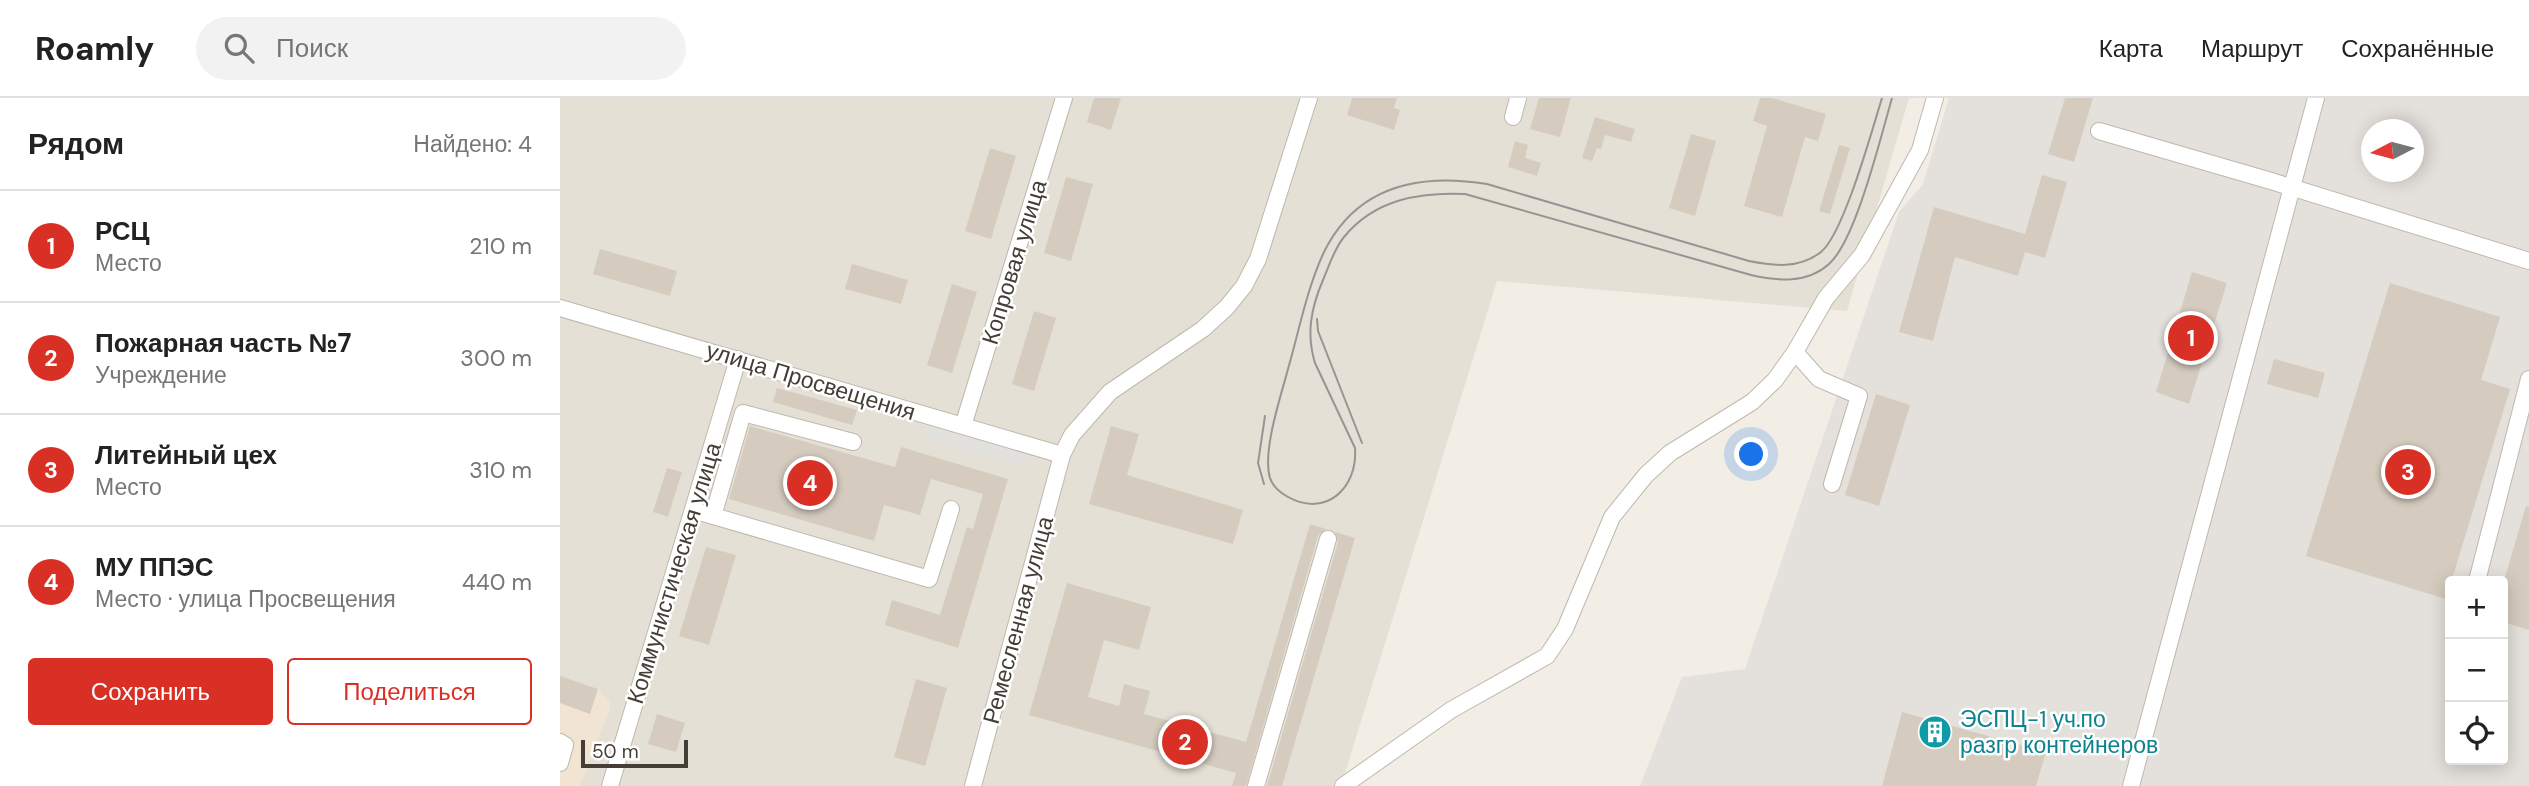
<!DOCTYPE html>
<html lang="ru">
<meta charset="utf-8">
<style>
:root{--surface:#fff;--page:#f2f2f2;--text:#222;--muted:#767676;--line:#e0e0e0;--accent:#d93025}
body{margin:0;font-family:"DM Sans",sans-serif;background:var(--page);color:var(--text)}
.controls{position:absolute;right:21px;bottom:21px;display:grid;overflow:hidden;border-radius:7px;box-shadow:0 4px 18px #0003}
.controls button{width:63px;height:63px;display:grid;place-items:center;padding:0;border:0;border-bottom:2px solid var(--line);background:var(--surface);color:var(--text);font:35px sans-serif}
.compass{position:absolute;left:1801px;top:21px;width:63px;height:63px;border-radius:50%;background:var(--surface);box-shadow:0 4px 18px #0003;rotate:264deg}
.scale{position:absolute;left:21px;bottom:18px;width:107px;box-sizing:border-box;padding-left:7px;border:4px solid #443e36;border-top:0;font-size:19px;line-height:24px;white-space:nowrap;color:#443e36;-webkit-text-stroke:5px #fff;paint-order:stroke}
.you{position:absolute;left:1192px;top:357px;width:24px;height:24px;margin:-18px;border:5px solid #fff;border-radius:50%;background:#1a73e8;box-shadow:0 0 0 10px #1a73e833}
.badge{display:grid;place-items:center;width:46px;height:46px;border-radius:50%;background:var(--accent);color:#fff;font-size:23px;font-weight:700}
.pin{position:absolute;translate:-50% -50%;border:4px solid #fff;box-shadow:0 2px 7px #0006}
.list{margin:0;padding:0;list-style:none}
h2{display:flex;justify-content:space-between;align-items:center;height:91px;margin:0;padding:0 28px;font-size:30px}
h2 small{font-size:23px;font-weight:400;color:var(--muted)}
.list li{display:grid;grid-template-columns:46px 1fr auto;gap:21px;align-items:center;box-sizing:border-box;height:112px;padding:0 28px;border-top:2px solid var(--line)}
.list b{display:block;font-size:26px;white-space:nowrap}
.list p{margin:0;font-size:23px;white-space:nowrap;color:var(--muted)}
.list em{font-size:23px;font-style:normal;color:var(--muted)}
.actions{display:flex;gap:14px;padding:21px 28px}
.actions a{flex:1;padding:16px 0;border:2px solid var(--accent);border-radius:7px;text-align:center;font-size:24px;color:var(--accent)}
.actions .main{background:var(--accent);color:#fff}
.icon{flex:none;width:38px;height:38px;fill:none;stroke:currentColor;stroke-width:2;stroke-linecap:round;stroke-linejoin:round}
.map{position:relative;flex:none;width:1969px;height:688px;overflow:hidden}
header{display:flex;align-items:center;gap:42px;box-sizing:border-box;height:98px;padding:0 35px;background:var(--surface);border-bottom:2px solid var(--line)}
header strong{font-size:33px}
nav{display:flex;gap:38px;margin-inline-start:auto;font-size:24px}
.search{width:490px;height:63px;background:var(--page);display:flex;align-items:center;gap:18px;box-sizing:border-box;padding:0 24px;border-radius:38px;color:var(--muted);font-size:26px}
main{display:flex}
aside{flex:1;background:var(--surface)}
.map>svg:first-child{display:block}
.residential{fill:#e5e0d5}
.commercial{fill:#f2e4d3}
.industrial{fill:#e4e0db;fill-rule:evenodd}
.parking{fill:#e3e1de}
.building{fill:#d5ccbf}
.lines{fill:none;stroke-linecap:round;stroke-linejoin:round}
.minor-casing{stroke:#bfb8ad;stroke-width:18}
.minor{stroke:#fff;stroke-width:16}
.tram{stroke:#959595;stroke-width:2}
.labels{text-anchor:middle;stroke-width:5;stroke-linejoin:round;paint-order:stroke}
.street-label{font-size:23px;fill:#443e36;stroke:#fff}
.culture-label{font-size:23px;fill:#0d838f;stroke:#fff;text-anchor:start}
</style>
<header>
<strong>Roamly</strong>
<div class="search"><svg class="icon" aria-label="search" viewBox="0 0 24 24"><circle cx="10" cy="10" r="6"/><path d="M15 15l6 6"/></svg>Поиск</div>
<nav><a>Карта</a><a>Маршрут</a><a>Сохранённые</a></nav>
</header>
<main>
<aside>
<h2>Рядом<small>Найдено: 4</small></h2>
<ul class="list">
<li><span class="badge">1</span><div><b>РСЦ</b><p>Место</p></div><em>210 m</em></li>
<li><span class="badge">2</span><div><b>Пожарная часть №7</b><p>Учреждение</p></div><em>300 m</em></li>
<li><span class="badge">3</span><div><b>Литейный цех</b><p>Место</p></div><em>310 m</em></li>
<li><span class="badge">4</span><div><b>МУ ППЭС</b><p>Место · улица Просвещения</p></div><em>440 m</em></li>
</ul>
<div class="actions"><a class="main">Сохранить</a><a>Поделиться</a></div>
</aside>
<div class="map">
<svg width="1969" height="688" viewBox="0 0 1969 688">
<rect width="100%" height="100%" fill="#f2eee6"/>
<path class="residential" d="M0 0H1349L1287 213 937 183 781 688H0Z"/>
<path class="commercial" d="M0 578 38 591 50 604V611L20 688H0Z"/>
<path class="industrial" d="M1389 0H1969V688H1080L1122 579 1185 571 1339 114 1363 86ZM1812 32H1854V74H1812ZM1890 483H1943V662H1890Z"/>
<path class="parking" d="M367 323 470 354 465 370 362 340Z"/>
<path class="building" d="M534 0H561L551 32 527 24Z
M792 0H837L834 10 840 12 834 32 787 17Z
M979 0H1011L1000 39 970 31Z
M1200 0H1212L1266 16 1258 43 1245 39 1222 119 1184 108 1207 28 1193 23Z
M1505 0H1533L1514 64 1488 56Z
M1035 19 1075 31 1071 44 1045 37 1041 51 1037 50 1032 63 1022 60Z
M1131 36 1156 43 1135 118 1109 110Z
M955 43 968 47 965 60 981 65 977 78 948 69Z
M1279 47 1290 50 1270 116 1259 113Z
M430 50 456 58 431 141 405 133Z
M1482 77 1507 84 1485 160 1465 154 1458 178 1395 159 1373 243 1339 234 1374 109 1465 136Z
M506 79 533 86 511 163 484 155Z
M40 151 117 173 110 198 33 176Z
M292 166 348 182 341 206 285 191Z
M1632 174 1667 185 1629 306 1596 294Z
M1830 185 1940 219 1921 282 1950 291 1886 501 1746 458Z
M392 186 417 194 392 275 367 267Z
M474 213 496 220 474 293 452 286Z
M1714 261 1765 275 1758 300 1707 286Z
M217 290 297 312 292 327 213 304Z
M1316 296 1350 307 1319 408 1285 397Z
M190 328 335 369 341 349 448 381 398 550 325 527 332 502 380 517 407 429 413 431 423 396 371 381 360 417 324 407 314 443 169 401Z
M551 328 579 336 567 377 683 412 673 446 529 406Z
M107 370 122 374 108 419 93 414Z
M1966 408 1969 409V532L1943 524V486Z
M750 426 766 431 758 438 686 688H672L676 675 469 617 507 485 591 509 579 552 544 542 528 599 559 608 564 586 590 593 584 616 686 644Z
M775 434 795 440 722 688H707L778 444Z
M146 449 176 457 149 547 119 538Z
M0 578 38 591 30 616 0 605Z
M356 581 387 590 365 668 334 659Z
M1342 614 1486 654 1476 688H1322Z
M97 616 125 625 116 654 88 646Z"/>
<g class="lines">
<defs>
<path id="minor" d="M953 19 958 0
M1539 33 1711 83 1969 163
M0 210 502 357
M1235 254 1259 281 1299 298 1272 386
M403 328 504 0
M133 412 369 481 391 411
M153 418 183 315 293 344
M1917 483 1969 281
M0 644 5 647 0 665
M50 688 178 261
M413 688 502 357 512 337 550 294 643 231 667 209 684 188 698 161 749 0
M696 688 768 441
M783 688 891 612 987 558 1005 531 1052 419 1086 377 1110 355 1192 304 1215 282 1235 254 1266 200 1302 157 1360 52 1375 0
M1571 688 1756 0"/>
</defs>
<use href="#minor" class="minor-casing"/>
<use href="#minor" class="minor"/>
<path class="tram" d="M1322 0C1312 32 1284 135 1261 154 1239 171 1214 168 1189 163L927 86C859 75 797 87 764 154 747 190 739 233 728 271 721 298 702 353 710 380 713 389 719 394 728 399 766 420 798 390 795 350L755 265C746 236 751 210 763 182 769 168 774 151 784 139 815 101 860 94 905 96L1191 177C1217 183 1247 186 1269 166 1296 142 1321 38 1332 0
M757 221 758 233 802 345
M704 386 698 365 705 318"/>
</g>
<defs>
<symbol id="building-disc" viewBox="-11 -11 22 22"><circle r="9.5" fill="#0f9aa8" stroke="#fff"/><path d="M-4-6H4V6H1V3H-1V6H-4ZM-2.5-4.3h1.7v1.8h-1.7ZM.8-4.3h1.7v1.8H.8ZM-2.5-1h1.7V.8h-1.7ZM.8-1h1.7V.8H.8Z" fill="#fff"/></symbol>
</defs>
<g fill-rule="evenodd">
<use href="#building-disc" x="1356" y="615" width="38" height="38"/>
</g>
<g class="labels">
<g class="street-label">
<text transform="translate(454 164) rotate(-73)" y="8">Копровая улица</text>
<text transform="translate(251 283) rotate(17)" y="8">улица Просвещения</text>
<text transform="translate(114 475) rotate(-73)" y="8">Коммунистическая улица</text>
<text transform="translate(458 522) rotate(-75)" y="8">Ремесленная улица</text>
</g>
<g class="culture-label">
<text x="1400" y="629">ЭСПЦ-1 уч.по<tspan x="1400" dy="26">разгр контейнеров</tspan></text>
</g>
</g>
</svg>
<div class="controls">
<button>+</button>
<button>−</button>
<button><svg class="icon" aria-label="locate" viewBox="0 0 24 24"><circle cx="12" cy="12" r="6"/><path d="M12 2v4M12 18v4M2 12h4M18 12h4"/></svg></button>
</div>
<svg class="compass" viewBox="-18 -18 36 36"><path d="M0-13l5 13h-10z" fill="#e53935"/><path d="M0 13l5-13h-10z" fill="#767676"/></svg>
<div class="scale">50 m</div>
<div class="you"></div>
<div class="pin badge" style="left:1631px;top:240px">1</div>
<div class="pin badge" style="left:625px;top:644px">2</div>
<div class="pin badge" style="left:1848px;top:374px">3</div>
<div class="pin badge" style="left:250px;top:385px">4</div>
</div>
</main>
